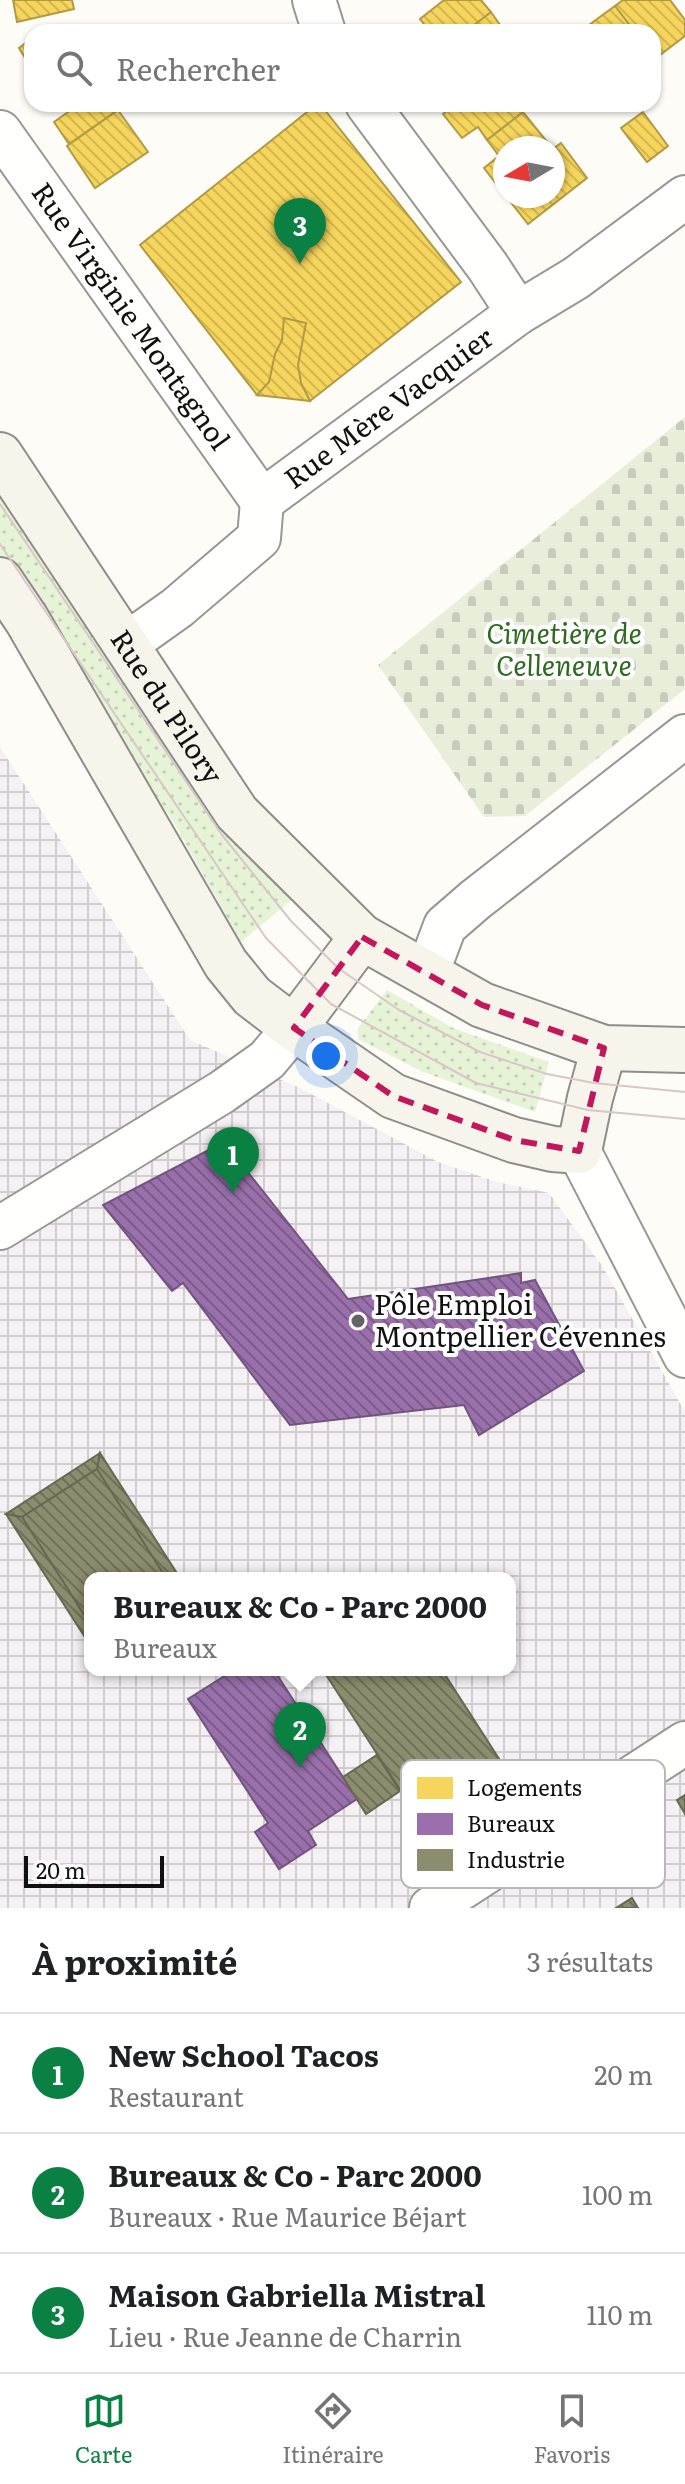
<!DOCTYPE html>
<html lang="fr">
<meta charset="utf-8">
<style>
:root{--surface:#fff;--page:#f6f6f6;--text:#202124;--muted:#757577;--line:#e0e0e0;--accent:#0b8043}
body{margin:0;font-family:Literata,serif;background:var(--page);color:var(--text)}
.compass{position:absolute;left:493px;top:136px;width:72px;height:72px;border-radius:50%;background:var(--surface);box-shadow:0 2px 6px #0004;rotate:260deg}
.scale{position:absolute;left:24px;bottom:20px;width:140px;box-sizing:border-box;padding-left:8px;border:4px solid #111;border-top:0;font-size:22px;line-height:28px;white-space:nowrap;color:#111;-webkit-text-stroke:6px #fff;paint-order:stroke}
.you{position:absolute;left:326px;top:1056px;width:28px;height:28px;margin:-20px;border:6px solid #fff;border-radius:50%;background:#1a73e8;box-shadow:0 0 0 12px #1a73e833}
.badge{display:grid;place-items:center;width:52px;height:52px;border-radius:50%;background:var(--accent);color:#fff;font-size:26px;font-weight:700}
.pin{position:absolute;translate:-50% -66px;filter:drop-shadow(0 2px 4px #0008)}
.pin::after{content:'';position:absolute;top:42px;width:28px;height:24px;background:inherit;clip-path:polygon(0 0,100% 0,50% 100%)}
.popup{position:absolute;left:84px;top:1572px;width:432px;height:104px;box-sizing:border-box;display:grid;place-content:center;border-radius:16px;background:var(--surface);filter:drop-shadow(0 2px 6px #0005);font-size:26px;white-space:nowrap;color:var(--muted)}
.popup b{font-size:30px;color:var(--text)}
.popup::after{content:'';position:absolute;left:50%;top:100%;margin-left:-16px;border:16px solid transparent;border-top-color:var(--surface)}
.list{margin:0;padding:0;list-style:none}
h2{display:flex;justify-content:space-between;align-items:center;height:104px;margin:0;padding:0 32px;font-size:34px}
h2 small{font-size:26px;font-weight:400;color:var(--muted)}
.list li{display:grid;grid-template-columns:52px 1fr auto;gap:24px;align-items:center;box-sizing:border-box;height:120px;padding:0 32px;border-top:2px solid var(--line)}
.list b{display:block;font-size:30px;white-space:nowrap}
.list p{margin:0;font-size:26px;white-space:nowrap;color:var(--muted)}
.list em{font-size:26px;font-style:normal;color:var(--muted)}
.icon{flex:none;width:44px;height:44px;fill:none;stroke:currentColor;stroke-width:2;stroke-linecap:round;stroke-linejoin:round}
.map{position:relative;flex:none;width:685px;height:1908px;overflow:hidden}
.search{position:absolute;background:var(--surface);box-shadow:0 2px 6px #0004;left:24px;right:24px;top:24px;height:88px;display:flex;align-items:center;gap:20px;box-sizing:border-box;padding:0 28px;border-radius:24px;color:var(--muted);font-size:30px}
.sheet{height:464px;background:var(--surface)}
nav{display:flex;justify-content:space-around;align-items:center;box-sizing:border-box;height:112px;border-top:2px solid var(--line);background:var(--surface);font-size:22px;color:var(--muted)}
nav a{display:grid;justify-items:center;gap:4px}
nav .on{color:var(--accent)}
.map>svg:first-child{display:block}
.industrial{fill:url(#industrial-grid);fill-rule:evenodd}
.grass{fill:url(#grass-dots)}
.cemetery{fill:url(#cemetery-stones)}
.homes{fill:url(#homes-back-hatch);stroke:#b19a46;stroke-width:2}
.offices{fill:url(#offices-back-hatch);stroke:#70547d;stroke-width:2}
.industry{fill:url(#industry-back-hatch);stroke:#676752;stroke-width:2}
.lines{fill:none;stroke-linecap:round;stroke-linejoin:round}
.minor-casing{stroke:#979795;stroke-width:46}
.secondary-casing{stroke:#8e8d8b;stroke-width:48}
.minor{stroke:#fffffe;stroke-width:42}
.secondary{stroke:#f6f4eb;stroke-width:44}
.tram{stroke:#d9c6c7;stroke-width:2}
.marked{fill:none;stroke:#c2185b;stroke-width:6;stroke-dasharray:16 10;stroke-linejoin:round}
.poi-dot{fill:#646362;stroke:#fff;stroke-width:3}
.labels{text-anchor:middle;stroke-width:8;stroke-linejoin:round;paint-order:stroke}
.street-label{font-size:28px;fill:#111;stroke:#fff}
.park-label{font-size:28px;font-style:italic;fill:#2f6b1f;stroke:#fff}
.poi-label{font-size:28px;fill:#111;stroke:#fff;text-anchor:start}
.key{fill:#fff;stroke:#b8b8b8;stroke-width:2}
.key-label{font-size:22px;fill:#111}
</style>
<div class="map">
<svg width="685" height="1908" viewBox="0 0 685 1908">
<defs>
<pattern id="industrial-grid" width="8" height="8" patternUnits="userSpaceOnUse" patternTransform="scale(2)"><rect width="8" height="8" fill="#f5f0f3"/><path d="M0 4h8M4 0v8" fill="none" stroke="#d1cdcf"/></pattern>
<pattern id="grass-dots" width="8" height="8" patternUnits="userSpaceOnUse" patternTransform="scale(2)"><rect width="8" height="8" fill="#e7f3d7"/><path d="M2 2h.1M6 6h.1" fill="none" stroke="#c5cfb8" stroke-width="1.8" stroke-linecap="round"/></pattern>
<pattern id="cemetery-stones" width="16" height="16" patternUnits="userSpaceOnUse" patternTransform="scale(2)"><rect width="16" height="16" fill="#e9eedb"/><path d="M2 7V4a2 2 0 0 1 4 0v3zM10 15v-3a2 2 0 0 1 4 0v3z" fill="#c7cbbb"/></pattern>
<pattern id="homes-back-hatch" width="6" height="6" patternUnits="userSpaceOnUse" patternTransform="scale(2)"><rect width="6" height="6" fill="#f6d55c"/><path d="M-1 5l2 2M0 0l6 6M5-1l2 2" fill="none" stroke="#d2b64f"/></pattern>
<pattern id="offices-back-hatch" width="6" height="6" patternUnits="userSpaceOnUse" patternTransform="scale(2)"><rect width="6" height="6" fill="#9970ab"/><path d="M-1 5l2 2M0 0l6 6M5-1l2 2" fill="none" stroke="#7b5b8a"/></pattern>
<pattern id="industry-back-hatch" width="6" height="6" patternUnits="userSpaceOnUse" patternTransform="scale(2)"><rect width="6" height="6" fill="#8c8c6e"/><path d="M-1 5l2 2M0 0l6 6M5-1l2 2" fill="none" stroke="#717159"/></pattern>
</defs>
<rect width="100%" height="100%" fill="#fdfcf7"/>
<path class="industrial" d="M0 747 190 1040 300 1088 438 1162 497 1182 549 1193 603 1267 685 1412V1908H0ZM90 1578H510V1670H90Z"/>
<path class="grass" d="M0 479 302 891 241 942 174 823 0 562Z
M387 990 453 1028 549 1062 535 1112 423 1072 358 1039V1028Z"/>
<path class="cemetery" d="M685 417V689L525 816 484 817 378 665Z"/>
<path class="homes" d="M13 0H72L74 9 17 22Z
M444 0H481L491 12 465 32H430L420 19Z
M623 0H670L685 20V36L656 58 653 54V32H635L615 6Z
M615 6 635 32H580L597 19Z
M491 12 505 32H465Z
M54 25 58 32H40L49 26Z
M32 38V64L30 66 19 48Z
M63 104H120L122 107 69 144 54 122 68 112Z
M317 104H320L461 282 310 401 301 383 298 365 306 323 284 318 282 340 275 354 269 382 257 395 140 245Z
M456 104H518L523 112 487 140 478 127 462 138 443 114Z
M118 110 148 152 95 188 67 146Z
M523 112 552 148H505V187L501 190 484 168 499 156 487 140Z
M643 112 668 146 647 162 621 128Z
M561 143 587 178 528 224 506 196H553V149Z
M284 318 306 323 298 365 301 383 310 401 257 395 269 382 275 354 282 340Z"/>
<path class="offices" d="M224 1142 348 1299 521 1273V1283L535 1280 584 1371 479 1435 464 1405 290 1425 183 1283 172 1291 103 1205Z
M234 1670H274L357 1799 308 1831 316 1845 279 1869 255 1832 268 1823 188 1699Z"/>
<path class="industry" d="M100 1453 180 1578H166L97 1469Z
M100 1453 97 1469 22 1517 6 1514Z
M97 1469 166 1578H90V1624L22 1517Z
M6 1514 22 1517 90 1624V1645Z
M323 1670H442L503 1765 419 1819Z
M377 1755 400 1791 366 1814 343 1777Z
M685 1795V1814L677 1800Z
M632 1898 638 1908H616Z"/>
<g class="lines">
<defs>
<g id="minor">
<path d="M314 0 324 32"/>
<path d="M367 104 488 267 518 313"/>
<path id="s1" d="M0 132 262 501"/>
<path id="s2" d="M125 645 177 608 259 538 262 501 518 313 576 278 685 197"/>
<path d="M427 974 445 926 475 900 685 736"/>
<path d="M579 1151 685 1356"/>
<path d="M0 1228 222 1092 267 1060 294 1028"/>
<path d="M431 1908 685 1743"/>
</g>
<g id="secondary">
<path id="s3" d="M0 455 237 813 362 937 482 1005 604 1048 685 1050"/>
<path d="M0 580 27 620 226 964 252 996 294 1028 393 1096 514 1140 553 1149 579 1151 590 1098 604 1048"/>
<path d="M294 1028 362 937"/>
</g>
</defs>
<use href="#minor" class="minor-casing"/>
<use href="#secondary" class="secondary-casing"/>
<use href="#minor" class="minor"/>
<use href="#secondary" class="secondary"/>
<path class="tram" d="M0 504 222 835 291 921 338 968 399 1010 480 1052 547 1074 594 1083 685 1092
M0 544 266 938 331 1004 476 1083 588 1110 685 1119"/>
</g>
<path class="marked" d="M362 937 482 1005 604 1048 579 1151 514 1140 393 1096 294 1028Z"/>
<circle class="poi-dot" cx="358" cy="1321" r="8"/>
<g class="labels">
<g class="street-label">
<text dy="10" stroke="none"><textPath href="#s1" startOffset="226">Rue Virginie Montagnol</textPath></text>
<text dy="10" stroke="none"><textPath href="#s2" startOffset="366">Rue Mère Vacquier</textPath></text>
<text dy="10" stroke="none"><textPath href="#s3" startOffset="302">Rue du Pilory</textPath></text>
</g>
<g class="park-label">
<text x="564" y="644">Cimetière de<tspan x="564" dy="32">Celleneuve</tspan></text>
</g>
<g class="poi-label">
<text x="374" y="1315">Pôle Emploi<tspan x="374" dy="32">Montpellier Cévennes</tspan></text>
</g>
</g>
<rect x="401" y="1760" width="264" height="128" rx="12" class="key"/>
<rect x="417" y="1777" width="36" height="22" fill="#f6d55c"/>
<rect x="417" y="1813" width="36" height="22" fill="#9970ab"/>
<rect x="417" y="1849" width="36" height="22" fill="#8c8c6e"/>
<g class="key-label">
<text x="467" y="1796">Logements</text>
<text x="467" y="1832">Bureaux</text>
<text x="467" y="1868">Industrie</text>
</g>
</svg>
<svg class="compass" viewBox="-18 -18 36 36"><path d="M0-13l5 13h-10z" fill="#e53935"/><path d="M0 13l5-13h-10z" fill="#757577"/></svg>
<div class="scale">20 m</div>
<div class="you"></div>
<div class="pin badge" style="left:233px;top:1193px">1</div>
<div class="pin badge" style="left:300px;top:1768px">2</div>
<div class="popup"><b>Bureaux &amp; Co - Parc 2000</b>Bureaux</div>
<div class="pin badge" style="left:300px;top:264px">3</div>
<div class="search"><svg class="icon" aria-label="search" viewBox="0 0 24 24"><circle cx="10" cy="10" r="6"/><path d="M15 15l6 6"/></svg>Rechercher</div>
</div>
<section class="sheet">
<h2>À proximité<small>3 résultats</small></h2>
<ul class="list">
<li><span class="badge">1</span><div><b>New School Tacos</b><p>Restaurant</p></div><em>20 m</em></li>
<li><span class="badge">2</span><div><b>Bureaux &amp; Co - Parc 2000</b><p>Bureaux · Rue Maurice Béjart</p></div><em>100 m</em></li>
<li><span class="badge">3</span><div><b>Maison Gabriella Mistral</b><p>Lieu · Rue Jeanne de Charrin</p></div><em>110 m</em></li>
</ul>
</section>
<nav>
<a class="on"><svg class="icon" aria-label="map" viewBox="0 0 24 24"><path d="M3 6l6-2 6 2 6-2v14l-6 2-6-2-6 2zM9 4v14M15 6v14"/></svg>Carte</a>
<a><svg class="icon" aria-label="directions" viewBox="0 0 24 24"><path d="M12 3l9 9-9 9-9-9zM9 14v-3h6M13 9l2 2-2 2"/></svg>Itinéraire</a>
<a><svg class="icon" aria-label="saved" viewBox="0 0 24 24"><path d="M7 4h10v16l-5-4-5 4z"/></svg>Favoris</a>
</nav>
